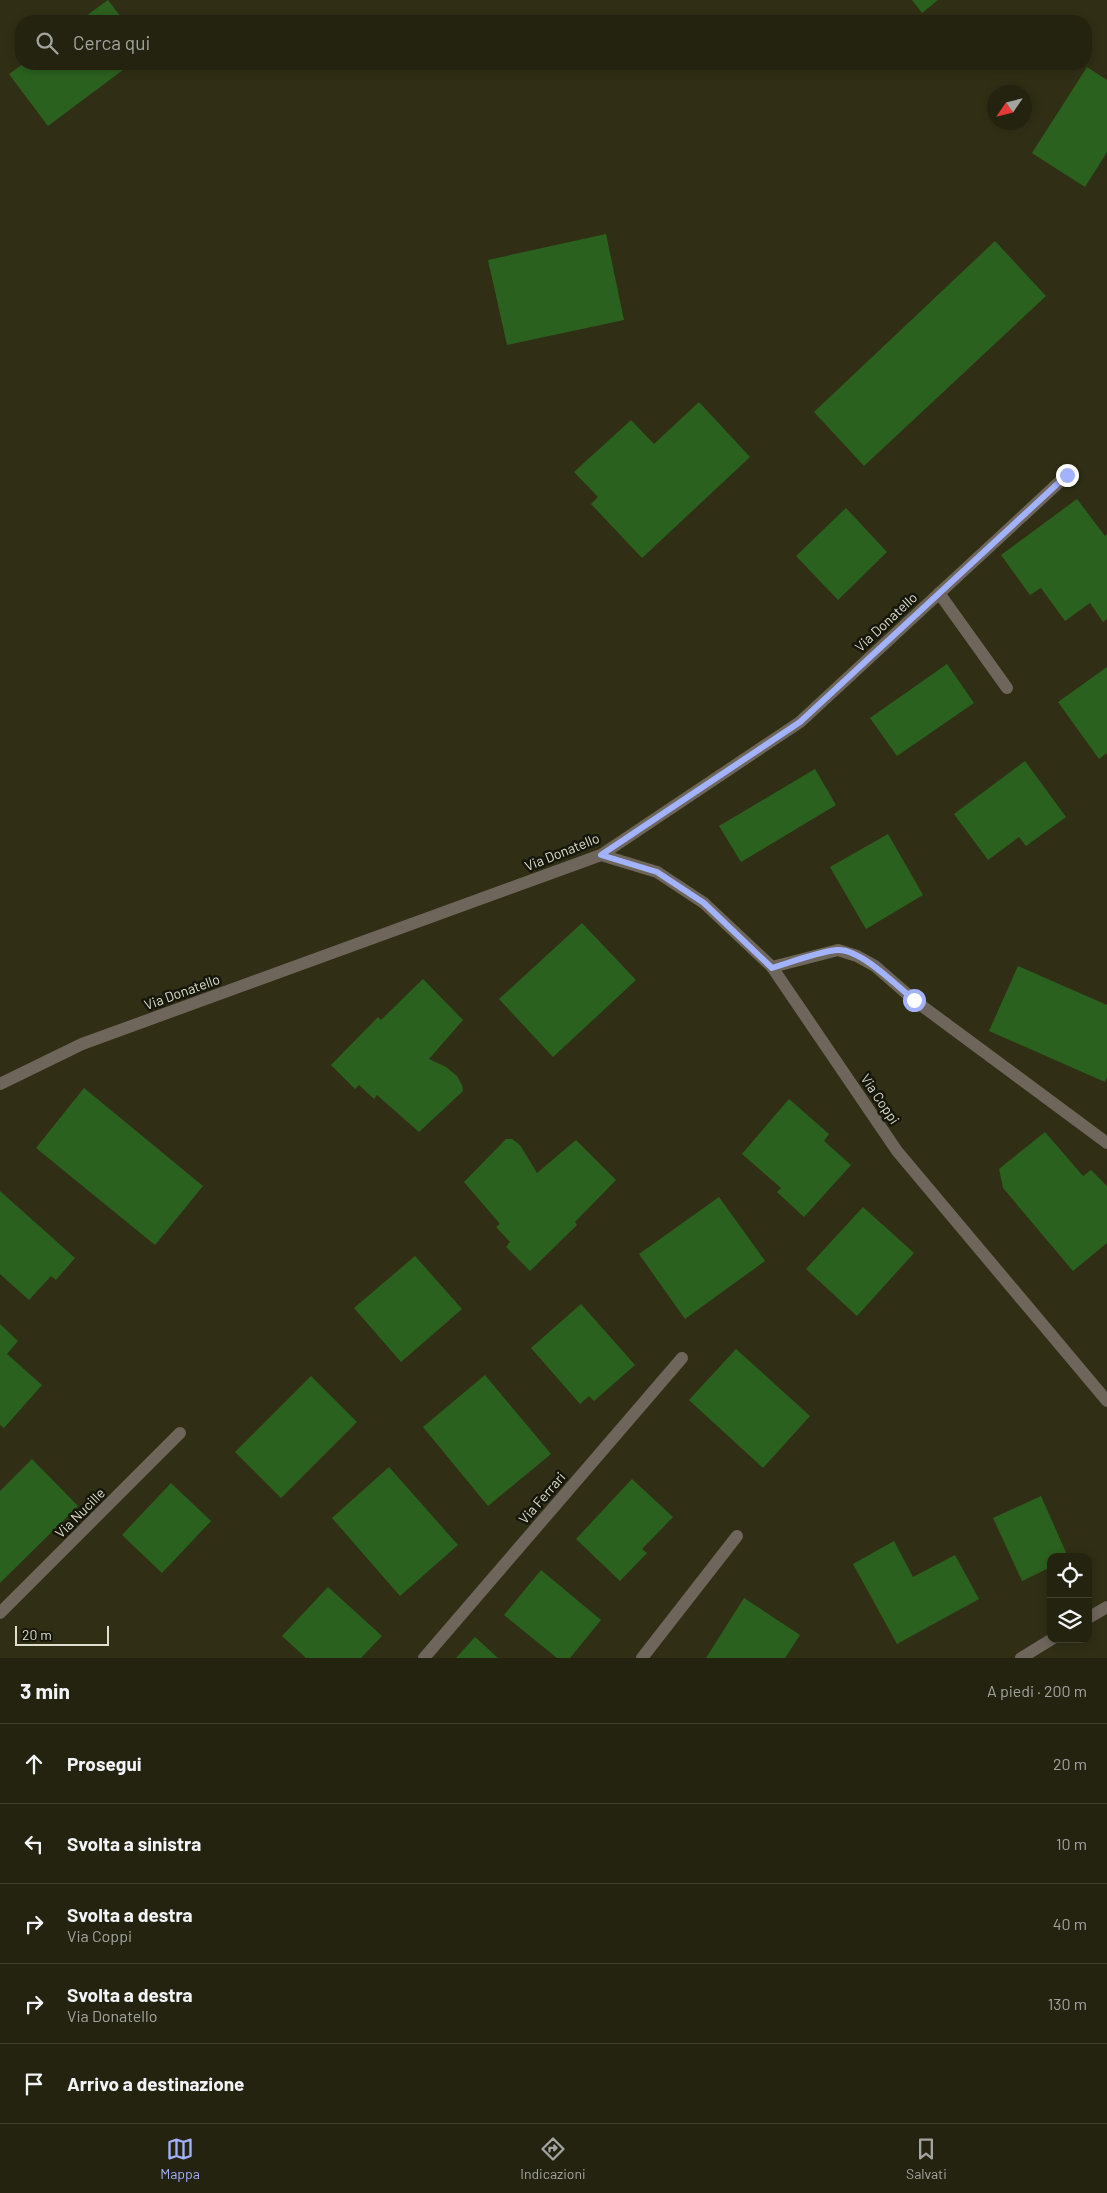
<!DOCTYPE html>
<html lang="it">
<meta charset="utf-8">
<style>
:root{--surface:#242310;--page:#2c2b19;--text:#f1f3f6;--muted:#a3a49f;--line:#414030;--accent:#a3b2fd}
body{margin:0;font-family:Barlow,sans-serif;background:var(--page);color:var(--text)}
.controls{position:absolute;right:15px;bottom:15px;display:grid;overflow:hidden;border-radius:10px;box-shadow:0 2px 8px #0003}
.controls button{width:45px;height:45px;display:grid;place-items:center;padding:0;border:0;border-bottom:1px solid var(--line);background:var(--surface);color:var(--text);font:25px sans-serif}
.compass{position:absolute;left:987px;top:85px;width:45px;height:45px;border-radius:50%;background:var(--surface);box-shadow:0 2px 8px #0003;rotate:235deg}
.scale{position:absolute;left:15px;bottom:12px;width:94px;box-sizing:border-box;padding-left:5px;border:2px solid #dfdfcf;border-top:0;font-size:14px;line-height:18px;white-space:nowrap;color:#dfdfcf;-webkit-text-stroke:4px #17160b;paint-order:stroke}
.stop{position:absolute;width:15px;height:15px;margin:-11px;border:4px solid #a3b2fd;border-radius:50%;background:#fff}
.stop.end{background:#a3b2fd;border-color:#fff;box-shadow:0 1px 5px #0008}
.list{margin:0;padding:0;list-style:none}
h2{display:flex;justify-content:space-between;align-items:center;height:65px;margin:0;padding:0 20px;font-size:21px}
h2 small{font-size:16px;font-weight:400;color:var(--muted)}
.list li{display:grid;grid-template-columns:32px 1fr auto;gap:15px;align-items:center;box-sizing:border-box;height:80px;padding:0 20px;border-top:1px solid var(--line)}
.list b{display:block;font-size:19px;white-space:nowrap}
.list p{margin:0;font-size:16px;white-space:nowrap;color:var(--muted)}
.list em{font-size:16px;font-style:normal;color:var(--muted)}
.icon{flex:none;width:28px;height:28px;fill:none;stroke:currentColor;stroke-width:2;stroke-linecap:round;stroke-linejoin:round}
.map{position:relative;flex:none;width:1107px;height:1658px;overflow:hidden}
.search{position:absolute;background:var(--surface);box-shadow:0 2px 8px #0003;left:15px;right:15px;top:15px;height:55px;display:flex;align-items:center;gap:12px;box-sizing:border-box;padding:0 18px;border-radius:20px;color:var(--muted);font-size:19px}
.sheet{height:465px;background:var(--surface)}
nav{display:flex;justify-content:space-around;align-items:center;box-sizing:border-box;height:70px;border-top:1px solid var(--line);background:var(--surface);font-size:14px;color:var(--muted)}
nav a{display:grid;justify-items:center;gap:2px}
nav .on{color:var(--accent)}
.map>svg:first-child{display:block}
.building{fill:#2b611f}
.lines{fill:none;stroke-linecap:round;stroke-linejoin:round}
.service{stroke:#6e655b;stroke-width:12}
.minor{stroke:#6e655b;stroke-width:12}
.route{stroke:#a3b2fd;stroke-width:6}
.labels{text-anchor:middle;stroke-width:5;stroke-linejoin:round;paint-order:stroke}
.street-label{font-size:14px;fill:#dfdfcf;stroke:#17160b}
</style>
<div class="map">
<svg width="1107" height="1658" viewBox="0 0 1107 1658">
<rect width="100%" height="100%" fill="#302f15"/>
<path class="building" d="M108 0 124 21H79Z
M912 0H938L922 13Z
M23 64H131L48 126 9 74Z
M1087 67 1107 80V152L1085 187 1032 153Z
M606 234 624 320 507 345 488 260Z
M995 241 1046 296 864 466 814 412Z
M699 402 750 457 642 558 591 504 598 497 574 472 631 420 654 444Z
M1077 499 1105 536 1107 534V619L1103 622 1090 603 1065 621 1041 588 1030 595 1001 555Z
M846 508 887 552 838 600 796 556Z
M947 664 974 703 897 756 870 718Z
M1107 667V753L1099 759 1058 702Z
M1025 761 1066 817 1026 846 1019 837 988 860 954 814Z
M815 769 836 805 741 862 719 826Z
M888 834 923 895 866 929 830 867Z
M582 923 636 980 553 1057 499 999Z
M1018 966 1107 1005V1077L1105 1082 989 1031Z
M423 979 463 1020 429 1059 446 1067 457 1076 462 1085 463 1091 419 1132 377 1095 374 1099 359 1085 355 1089 331 1065 378 1017 381 1020Z
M84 1088 203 1186 155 1245 36 1148Z
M789 1099 829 1134 824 1141 851 1165 804 1217 777 1192 781 1188 742 1154Z
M1045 1132 1083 1176 1091 1170 1107 1186V1243L1073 1271 1003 1188 999 1169Z
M506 1139H512L520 1145 537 1173 576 1140 616 1180 575 1222 577 1225 530 1271 506 1247 510 1242 496 1227 500 1224 464 1182Z
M0 1191 75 1258 56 1280 51 1276 29 1300 0 1274Z
M719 1197 765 1261 685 1319 639 1254Z
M863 1207 914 1253 857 1316 806 1269Z
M415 1256 462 1309 401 1362 354 1308Z
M581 1304 635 1365 594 1401 589 1396 580 1404 531 1348Z
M0 1324 18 1341 7 1354 42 1385 4 1428 0 1425Z
M736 1349 810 1416 763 1468 689 1400Z
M485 1375 551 1454 488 1506 423 1427Z
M311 1376 357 1422 281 1498 235 1452Z
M32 1459 78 1506 0 1583V1491Z
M389 1467 458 1545 400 1596 332 1518Z
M632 1479 673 1517 642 1549 647 1553 620 1581 576 1539Z
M171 1483 211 1521 162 1573 122 1535Z
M1041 1496 1068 1557H1051V1567L1022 1581 993 1518Z
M894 1541 913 1577 955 1555 979 1599 897 1644 853 1564Z
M541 1570 601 1620 570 1658H557L504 1615Z
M328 1587 382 1636 361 1658H306L282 1636Z
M744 1598 800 1635 785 1658H706Z
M475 1637 498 1658H456Z"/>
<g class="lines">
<path class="service" d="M772 967 838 950 857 956 875 966 914 1000 1107 1143"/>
<path class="minor" d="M939 593 1007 688
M601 855 657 872 704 903 772 967 897 1151 1107 1401
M0 1084 82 1044 601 855 800 722 1067 475
M0 1613 180 1433
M1088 1618 1107 1607
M424 1658 682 1358
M642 1658 737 1536
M1021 1658 1052 1639"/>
</g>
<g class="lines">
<path class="route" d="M914 1000C897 986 860 948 837 950 817 952 792 962 772 968L704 903 657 872 601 855 800 722 1067 475"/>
</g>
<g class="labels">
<g class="street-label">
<text transform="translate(886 622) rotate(-43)" y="5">Via Donatello</text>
<text transform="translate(562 852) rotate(-22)" y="5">Via Donatello</text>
<text transform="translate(182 992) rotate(-20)" y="5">Via Donatello</text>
<text transform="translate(880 1099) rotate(56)" y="5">Via Coppi</text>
<text transform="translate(542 1498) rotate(-49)" y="5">Via Ferrari</text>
<text transform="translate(80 1513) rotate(-45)" y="5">Via Nucille</text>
</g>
</g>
</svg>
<div class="controls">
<button><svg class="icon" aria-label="locate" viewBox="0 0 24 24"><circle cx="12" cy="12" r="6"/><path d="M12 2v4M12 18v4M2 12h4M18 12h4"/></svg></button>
<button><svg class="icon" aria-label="layers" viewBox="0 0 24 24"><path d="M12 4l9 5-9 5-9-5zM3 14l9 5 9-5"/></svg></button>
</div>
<svg class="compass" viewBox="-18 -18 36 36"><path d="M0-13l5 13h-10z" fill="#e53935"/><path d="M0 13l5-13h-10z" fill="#a3a49f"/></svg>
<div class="scale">20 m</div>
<div class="stop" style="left:914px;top:1000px"></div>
<div class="stop end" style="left:1067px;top:475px"></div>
<div class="search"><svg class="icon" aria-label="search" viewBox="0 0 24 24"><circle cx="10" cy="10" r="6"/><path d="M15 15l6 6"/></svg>Cerca qui</div>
</div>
<section class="sheet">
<h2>3 min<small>A piedi · 200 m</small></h2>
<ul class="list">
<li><svg class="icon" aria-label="ahead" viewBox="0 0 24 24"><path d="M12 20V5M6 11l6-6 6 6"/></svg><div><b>Prosegui</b></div><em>20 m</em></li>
<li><svg class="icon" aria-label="left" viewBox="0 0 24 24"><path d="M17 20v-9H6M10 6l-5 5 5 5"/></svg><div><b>Svolta a sinistra</b></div><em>10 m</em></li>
<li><svg class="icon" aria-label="right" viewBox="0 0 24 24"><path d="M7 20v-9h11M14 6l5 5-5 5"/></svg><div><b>Svolta a destra</b><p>Via Coppi</p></div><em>40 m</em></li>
<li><svg class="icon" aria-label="right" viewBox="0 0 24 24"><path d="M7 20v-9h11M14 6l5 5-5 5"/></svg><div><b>Svolta a destra</b><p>Via Donatello</p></div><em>130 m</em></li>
<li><svg class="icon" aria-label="arrive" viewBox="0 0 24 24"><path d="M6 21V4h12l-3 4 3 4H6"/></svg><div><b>Arrivo a destinazione</b></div></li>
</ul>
</section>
<nav>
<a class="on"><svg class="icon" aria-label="map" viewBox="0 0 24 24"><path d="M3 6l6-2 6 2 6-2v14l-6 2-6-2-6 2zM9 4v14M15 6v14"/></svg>Mappa</a>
<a><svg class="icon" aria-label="directions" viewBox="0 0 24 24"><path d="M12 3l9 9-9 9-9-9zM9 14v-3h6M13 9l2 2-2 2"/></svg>Indicazioni</a>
<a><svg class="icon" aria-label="saved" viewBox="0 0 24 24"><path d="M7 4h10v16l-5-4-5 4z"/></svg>Salvati</a>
</nav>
